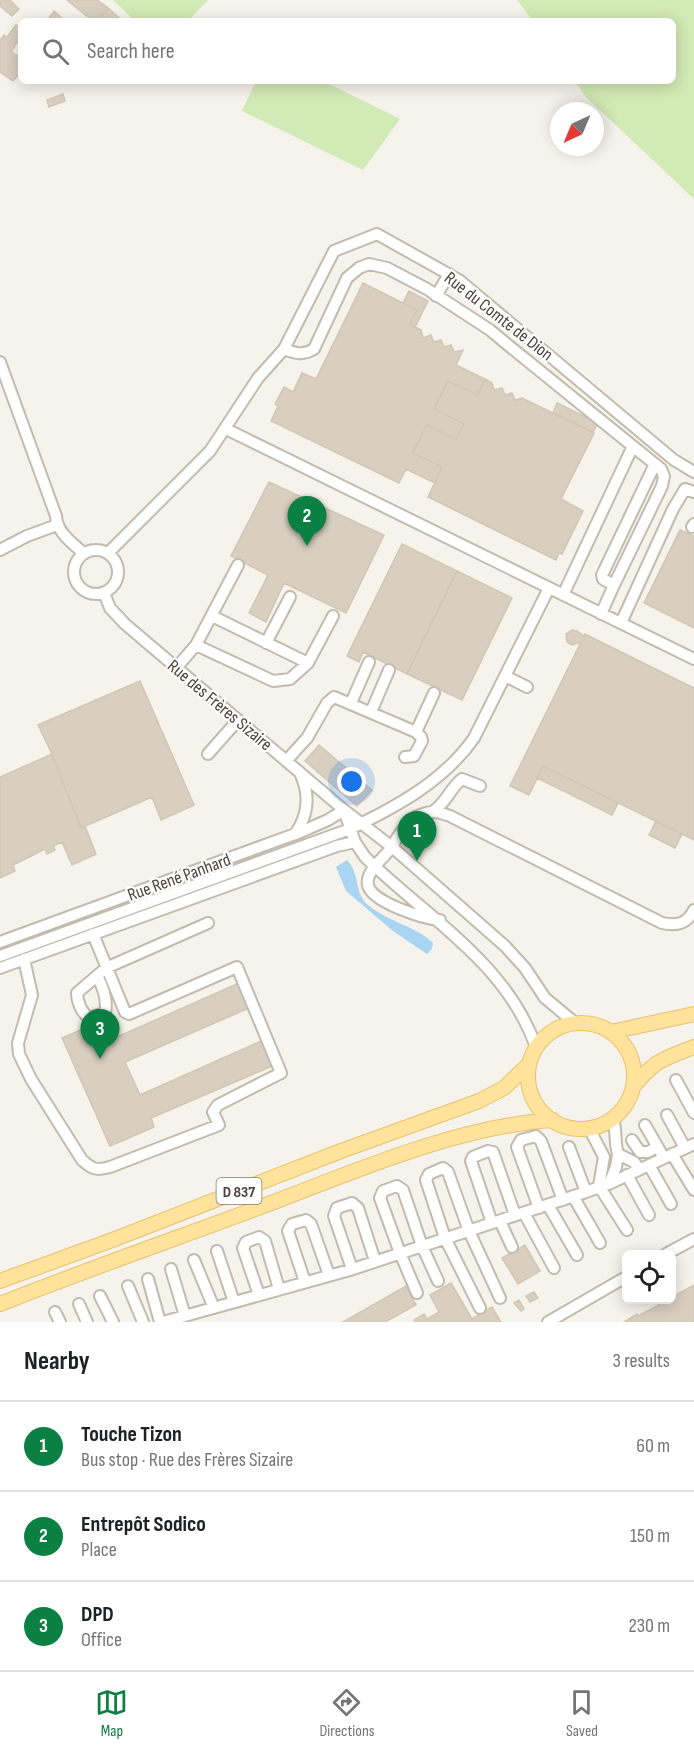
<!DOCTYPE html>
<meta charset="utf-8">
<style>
:root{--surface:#fff;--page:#f6f6f6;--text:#202124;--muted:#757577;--line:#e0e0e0;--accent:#0b8043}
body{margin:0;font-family:"Sofia Sans Condensed",sans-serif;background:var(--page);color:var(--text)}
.controls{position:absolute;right:18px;bottom:18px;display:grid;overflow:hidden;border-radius:9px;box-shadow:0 3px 15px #0003}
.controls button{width:54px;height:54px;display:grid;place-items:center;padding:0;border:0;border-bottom:2px solid var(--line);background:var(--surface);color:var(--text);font:30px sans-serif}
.compass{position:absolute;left:550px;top:102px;width:54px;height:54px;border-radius:50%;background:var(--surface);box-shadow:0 3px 15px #0003;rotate:224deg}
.you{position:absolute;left:352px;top:782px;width:21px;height:21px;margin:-15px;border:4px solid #fff;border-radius:50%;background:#1a73e8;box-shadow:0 0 0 9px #1a73e833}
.badge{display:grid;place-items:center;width:39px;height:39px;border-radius:50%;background:var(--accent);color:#fff;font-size:20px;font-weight:700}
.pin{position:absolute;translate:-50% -50px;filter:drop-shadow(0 2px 3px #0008)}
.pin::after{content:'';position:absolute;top:32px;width:21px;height:18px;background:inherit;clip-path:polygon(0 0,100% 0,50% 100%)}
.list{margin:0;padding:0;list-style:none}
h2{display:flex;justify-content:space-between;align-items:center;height:78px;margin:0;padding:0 24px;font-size:26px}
h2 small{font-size:20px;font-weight:400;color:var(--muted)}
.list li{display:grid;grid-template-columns:39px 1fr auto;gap:18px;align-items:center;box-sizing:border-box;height:90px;padding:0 24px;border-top:2px solid var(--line)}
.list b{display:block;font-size:22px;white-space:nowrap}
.list p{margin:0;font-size:20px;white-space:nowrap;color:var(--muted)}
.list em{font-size:20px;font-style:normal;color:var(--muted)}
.icon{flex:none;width:33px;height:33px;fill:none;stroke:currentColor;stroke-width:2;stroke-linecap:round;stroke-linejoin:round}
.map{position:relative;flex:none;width:694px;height:1322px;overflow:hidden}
.search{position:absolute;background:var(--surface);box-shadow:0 3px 15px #0003;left:18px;right:18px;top:18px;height:66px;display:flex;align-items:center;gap:15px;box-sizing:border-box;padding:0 21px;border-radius:9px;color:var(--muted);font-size:22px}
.sheet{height:348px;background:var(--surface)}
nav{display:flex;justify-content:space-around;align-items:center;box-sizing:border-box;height:84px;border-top:2px solid var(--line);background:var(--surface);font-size:16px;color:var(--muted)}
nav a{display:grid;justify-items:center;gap:3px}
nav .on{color:var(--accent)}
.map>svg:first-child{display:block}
.green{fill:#d2eab5}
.water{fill:#a9d4f2}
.building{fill:#d8cfc1;stroke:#d3c7b4;stroke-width:1.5}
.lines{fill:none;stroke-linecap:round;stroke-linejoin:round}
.minor-casing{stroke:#c2bbae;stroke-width:14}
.major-casing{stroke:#e6c16a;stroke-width:16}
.minor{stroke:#fff;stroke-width:10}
.major{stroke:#ffe39c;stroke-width:14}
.labels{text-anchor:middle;stroke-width:4.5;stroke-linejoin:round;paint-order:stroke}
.shield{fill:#fff;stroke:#817c74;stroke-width:1.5}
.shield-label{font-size:16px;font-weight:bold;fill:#4b4439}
.street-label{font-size:18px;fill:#4b4439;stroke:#fff}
</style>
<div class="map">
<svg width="694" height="1322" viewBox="0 0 694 1322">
<rect width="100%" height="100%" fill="#f6f3ec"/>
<path class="green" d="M113 0H208L188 21H135Z
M517 0H694V199L586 97 575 81H673V21H533Z
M256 81H323L400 119 363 170 242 111Z"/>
<path class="water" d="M347 860C360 873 354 893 368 905 388 922 414 925 433 943L432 949 427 954 393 931 346 891 336 867Z"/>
<path class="building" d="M0 0H10L19 9 12 16 0 6Z
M67 0H97L108 8 98 21H93Z
M108 8 123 21H98Z
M54 11 63 19 62 21H52L49 18Z
M16 25 21 28V36L11 52 21 58V72L13 81 0 72V40L4 35 7 37Z
M63 94 65 101 49 107 47 100Z
M363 283 417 310 410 324 421 330 423 338 431 335 434 342 441 340 444 347 451 345 454 352 463 350 456 365 485 379 478 395 448 381 434 409 464 424 456 439 427 425 413 453 442 467 435 483 406 469 399 483 271 421 278 406 275 404 284 387 293 392 302 373 316 379Z
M409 291 428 301 415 327 410 324 417 310 403 303Z
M485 379 492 383 494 390 502 388 505 395 512 393 515 400 522 398 594 433 561 499 583 511 562 554 559 553 556 560 428 497 442 467 413 453 427 425 456 439 464 424 434 409 448 381 478 395Z
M557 403 598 423 593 432 553 413Z
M269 482 384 535 346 613 284 583 266 622 249 613 268 575 231 556Z
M680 530 694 536V628L644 603Z
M402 544 457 571 407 674 363 652 359 662 347 656Z
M457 571 512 598 462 700 407 674Z
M572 630 577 631 584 636 585 634 694 688V840L543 766 529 795 510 786 581 642 572 645 567 642 566 634Z
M140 681 194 805 161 820 152 797 81 828 52 754 38 725Z
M319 745 372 790 357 806 305 761Z
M52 754 81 828 85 826 96 854 72 865 62 842 53 846 55 850 47 854 45 849 13 865 15 871 0 878V777Z
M543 766 618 803 612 815 537 778Z
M656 821 682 834 675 848 649 835Z
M239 983 249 1008 125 1062 140 1095 261 1041 272 1066 151 1118 154 1127 110 1146 62 1038 109 1018 117 1037Z
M525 1245 540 1271 518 1284 502 1258Z
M451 1283 472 1319 492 1307 501 1322H415L414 1320 424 1314 427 1319 439 1312 430 1295Z
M694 1285V1322H624L637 1314 638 1316 668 1300H672V1297Z
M406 1286 416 1305 385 1322H343Z
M534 1292 538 1298 530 1302 526 1296Z
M519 1300 524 1309 521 1311 514 1303Z"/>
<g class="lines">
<defs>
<path id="minor" d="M436 296 449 274
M284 349C295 353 302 356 314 349L347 278 359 268 369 264 387 268 427 289 490 330 508 345 661 469 664 476 662 486 614 585 603 579 602 575 655 464
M0 362 56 516C57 533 72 542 84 554
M226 429 694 659
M692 527 694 524
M0 550 27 536 57 525
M74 572a22 22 0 1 1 44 0a22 22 0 1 1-44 0Z
M108 553 210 451 258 378 284 349 334 251 377 234 459 280 674 460 694 472
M104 593 110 608 125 624 344 810 392 847 505 946 525 968 545 998 575 1023
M563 595 633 446
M601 614 614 585
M212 616 308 663
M621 623 673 509 685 489 694 492
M266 643 290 597
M196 645 273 681 290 679 308 663 333 616
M176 668 196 645 238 565
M505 676 527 687
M351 703 369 662
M371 712 389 670
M416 732 434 693
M208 754 238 720
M286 761 307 738 327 703 334 697 416 732 421 737 422 741 414 756 405 757
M344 810 355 842 365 857C426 917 506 962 536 1047
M432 812C446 804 450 788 462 779L480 786
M296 834 328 820 344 810
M440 920C424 919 371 902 368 885 365 871 385 857 392 847 396 840 399 833 405 828 409 822 416 816 423 814 433 810 441 813 450 816L662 923C677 926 687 924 694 910
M0 942 295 834C308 816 310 796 301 775
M0 956 350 829C396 807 444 781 474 738L549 588
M24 959 32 995 18 1043 19 1054 31 1079 82 1160C92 1169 96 1171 110 1167L219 1125 213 1112 218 1105 281 1073 237 967 129 1014 125 1012 93 934
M0 968 337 846 355 842
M97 976C103 987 108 1000 105 1013L89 1018C82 1013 77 1002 77 993L106 968 208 923
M676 1080 694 1113
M667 1115 685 1148
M613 1118C617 1131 614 1142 618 1154L634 1162 639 1169
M645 1125 664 1158
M589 1128 604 1157 599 1186 627 1230
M632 1140 640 1152H648L657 1147
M569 1147 586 1192
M672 1154 694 1190
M649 1165 671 1204
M627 1175 649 1215
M609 1184 616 1167 618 1154
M573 1196 600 1243
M548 1205 577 1255
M539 1208 517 1147 521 1140 536 1136 541 1141 563 1200
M524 1213 554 1268
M500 1221 512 1247
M492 1223 471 1161 473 1157 488 1151 493 1152 515 1215
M217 1251 234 1302
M666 1254 694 1239
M194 1260 214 1308
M171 1269 185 1316
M352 1269 334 1216 337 1208 352 1203 358 1208 375 1261
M148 1279 160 1322
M305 1282 288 1231 292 1224 306 1220 311 1224 329 1275
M128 1286 143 1322
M417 1293 400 1253 380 1198 383 1191 397 1186 403 1190 422 1246 438 1281
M259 1295 243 1248 246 1242 259 1237 265 1241 279 1289
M100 1296 113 1322
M79 1304 87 1322
M480 1308 445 1238 426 1180 429 1174 443 1168 448 1172 469 1231 500 1298
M55 1312 60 1322
M163 1322 350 1270 586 1192 613 1182 694 1144
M548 1322 626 1277"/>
<path id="major" d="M528 1076a53 53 0 1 1 106 0a53 53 0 1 1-106 0Z
M611 1032 694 1014
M633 1087C655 1060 663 1059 694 1047
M0 1281 115 1239 341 1151 479 1101 504 1088 529 1064
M0 1304C91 1268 183 1236 274 1202 360 1169 460 1126 553 1120"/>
</defs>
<use href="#minor" class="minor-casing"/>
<use href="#major" class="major-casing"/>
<use href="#minor" class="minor"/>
<use href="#major" class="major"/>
</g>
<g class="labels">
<rect class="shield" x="216.5" y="1178" width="45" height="26" rx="4.5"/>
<g class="shield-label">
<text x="239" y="1197">D 837</text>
</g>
<g class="street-label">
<text transform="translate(499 316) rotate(38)" y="6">Rue du Comte de Dion</text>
<text transform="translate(220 705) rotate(40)" y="6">Rue des Frères Sizaire</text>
<text transform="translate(179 877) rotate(-20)" y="6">Rue René Panhard</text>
</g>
</g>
</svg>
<div class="controls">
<button><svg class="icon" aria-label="locate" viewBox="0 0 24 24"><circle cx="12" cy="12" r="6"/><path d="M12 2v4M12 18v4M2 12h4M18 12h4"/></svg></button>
</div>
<svg class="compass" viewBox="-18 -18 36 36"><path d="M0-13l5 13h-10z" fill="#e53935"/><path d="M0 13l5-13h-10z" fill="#757577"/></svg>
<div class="you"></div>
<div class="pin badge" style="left:417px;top:861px">1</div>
<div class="pin badge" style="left:307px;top:546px">2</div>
<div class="pin badge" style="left:100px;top:1059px">3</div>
<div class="search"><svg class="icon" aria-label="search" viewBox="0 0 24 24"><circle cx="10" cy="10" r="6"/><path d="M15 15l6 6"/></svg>Search here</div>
</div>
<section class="sheet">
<h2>Nearby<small>3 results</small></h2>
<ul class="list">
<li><span class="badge">1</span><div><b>Touche Tizon</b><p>Bus stop · Rue des Frères Sizaire</p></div><em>60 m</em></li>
<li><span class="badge">2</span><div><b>Entrepôt Sodico</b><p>Place</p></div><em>150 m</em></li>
<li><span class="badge">3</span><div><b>DPD</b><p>Office</p></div><em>230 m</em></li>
</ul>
</section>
<nav>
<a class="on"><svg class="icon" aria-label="map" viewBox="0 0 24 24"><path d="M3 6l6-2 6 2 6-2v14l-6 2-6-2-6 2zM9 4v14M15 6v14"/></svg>Map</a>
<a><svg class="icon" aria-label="directions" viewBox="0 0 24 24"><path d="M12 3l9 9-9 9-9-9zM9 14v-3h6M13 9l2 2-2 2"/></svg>Directions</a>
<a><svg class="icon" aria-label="saved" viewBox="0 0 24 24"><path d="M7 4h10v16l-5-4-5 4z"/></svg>Saved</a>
</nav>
